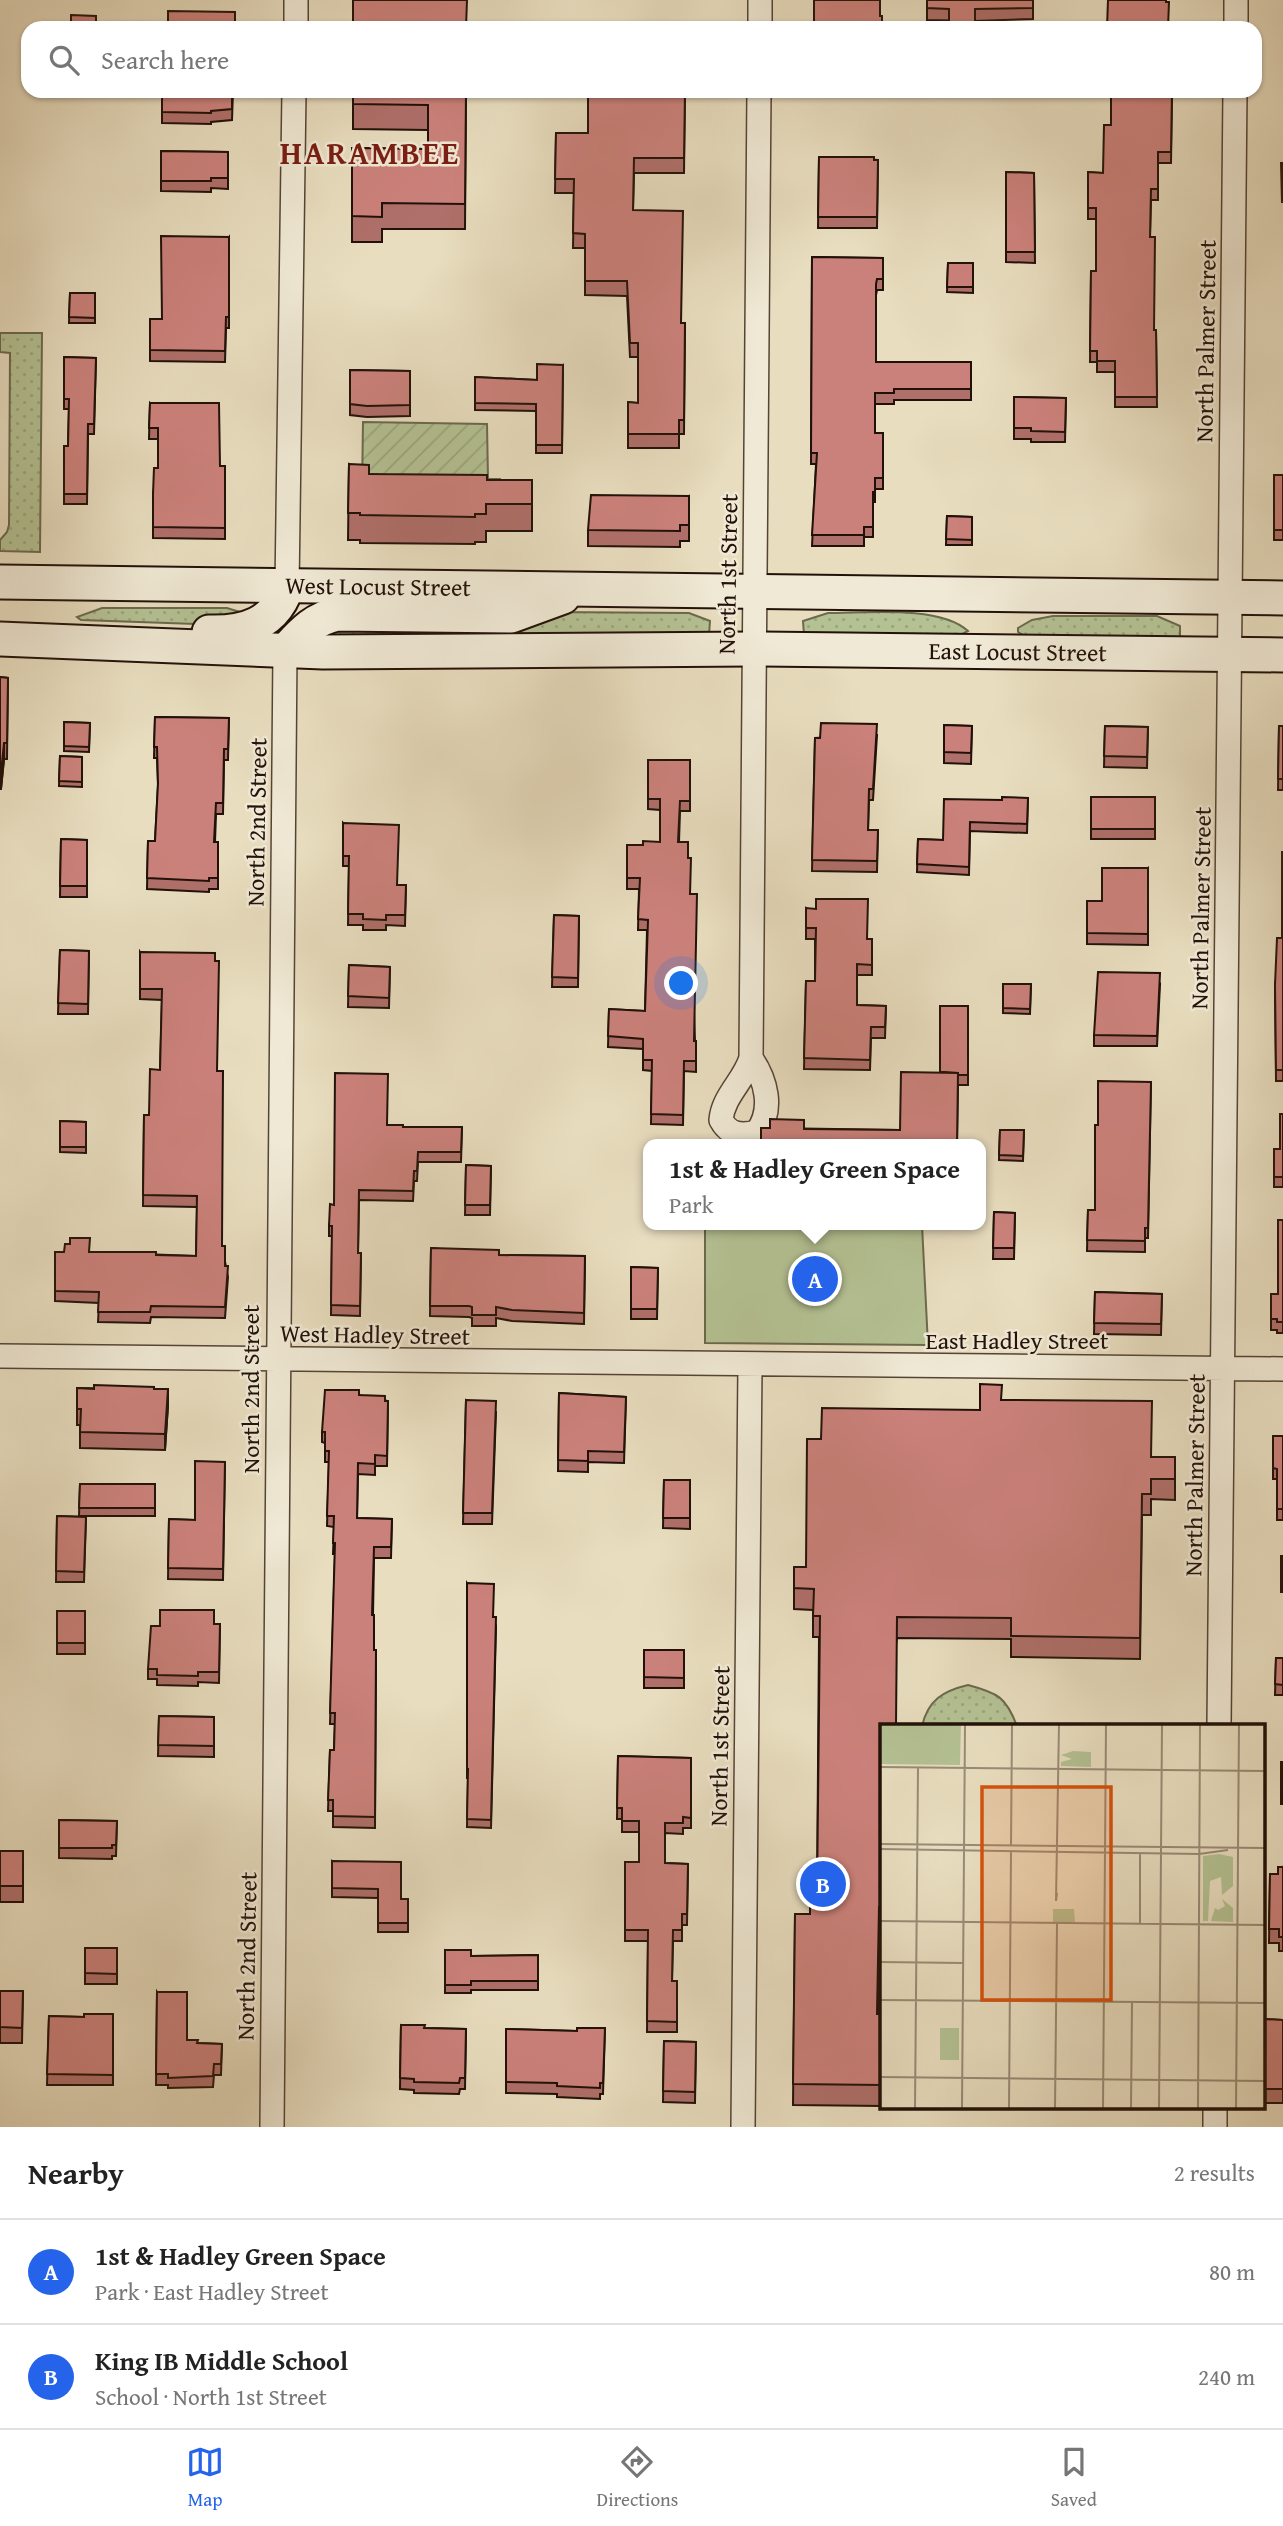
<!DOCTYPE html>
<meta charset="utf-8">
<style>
:root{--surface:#fff;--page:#f2f2f2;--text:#222;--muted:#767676;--line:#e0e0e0;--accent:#2563eb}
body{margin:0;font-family:"Gentium Book Plus",serif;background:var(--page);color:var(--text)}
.you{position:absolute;left:682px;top:984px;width:24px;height:24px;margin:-18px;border:5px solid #fff;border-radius:50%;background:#1a73e8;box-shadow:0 0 0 10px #1a73e833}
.badge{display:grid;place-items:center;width:46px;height:46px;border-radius:50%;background:var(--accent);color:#fff;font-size:23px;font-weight:700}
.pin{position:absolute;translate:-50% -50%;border:4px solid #fff;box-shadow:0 2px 7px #0006}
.popup{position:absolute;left:643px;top:1139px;width:343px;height:91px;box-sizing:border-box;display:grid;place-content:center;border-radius:14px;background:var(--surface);filter:drop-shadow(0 2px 5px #0005);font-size:23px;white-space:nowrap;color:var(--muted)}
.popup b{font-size:26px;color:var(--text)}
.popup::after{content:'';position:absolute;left:50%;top:100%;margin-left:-14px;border:14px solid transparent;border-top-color:var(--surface)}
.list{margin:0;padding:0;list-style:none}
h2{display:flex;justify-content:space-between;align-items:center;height:91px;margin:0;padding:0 28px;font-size:30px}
h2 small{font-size:23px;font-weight:400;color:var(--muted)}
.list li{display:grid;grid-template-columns:46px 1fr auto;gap:21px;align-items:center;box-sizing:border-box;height:105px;padding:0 28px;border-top:2px solid var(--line)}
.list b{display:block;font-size:26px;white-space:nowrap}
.list p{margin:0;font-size:23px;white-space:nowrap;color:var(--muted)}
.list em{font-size:23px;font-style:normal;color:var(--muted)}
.icon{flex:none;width:38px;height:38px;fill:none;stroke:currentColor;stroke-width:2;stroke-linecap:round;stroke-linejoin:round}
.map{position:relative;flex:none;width:1283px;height:2127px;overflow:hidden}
.search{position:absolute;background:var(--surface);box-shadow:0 2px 5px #0004;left:21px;right:21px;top:21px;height:77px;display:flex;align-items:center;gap:18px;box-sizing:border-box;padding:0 24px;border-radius:21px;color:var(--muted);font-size:26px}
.sheet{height:301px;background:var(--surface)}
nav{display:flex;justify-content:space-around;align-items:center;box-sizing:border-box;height:98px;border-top:2px solid var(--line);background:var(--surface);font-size:19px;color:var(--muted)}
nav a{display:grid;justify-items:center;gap:4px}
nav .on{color:var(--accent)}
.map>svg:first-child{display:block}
.grass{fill:url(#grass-dots);stroke:#6b694e;stroke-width:2}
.park{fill:#b4c193;stroke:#6b694e;stroke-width:2}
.garden{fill:url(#garden-furrows);stroke:#6b694e;stroke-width:2}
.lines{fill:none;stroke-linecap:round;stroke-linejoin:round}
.street-casing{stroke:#544436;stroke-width:26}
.secondary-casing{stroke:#221109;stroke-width:37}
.street{stroke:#f0e9d5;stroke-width:23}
.secondary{stroke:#f0e9d5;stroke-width:33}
.wall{fill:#af6f6a;stroke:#221109;stroke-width:2}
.shaded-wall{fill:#8e5a56;stroke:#221109;stroke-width:2}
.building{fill:#cb817b;stroke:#221109;stroke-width:2}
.labels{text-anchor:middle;stroke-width:5;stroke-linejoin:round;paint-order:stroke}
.street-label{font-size:24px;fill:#221109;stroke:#f0e9d5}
.district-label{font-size:32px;font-weight:bold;letter-spacing:2px;fill:#7a1f14;stroke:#f0e9d5}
.inset-road{fill:none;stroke:#998b76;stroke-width:2}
.view{fill:#d4520c;fill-opacity:0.15;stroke:#d4520c;stroke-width:3.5}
.inset-edge{fill:none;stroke:#221109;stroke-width:3.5}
</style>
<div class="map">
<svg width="1283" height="2127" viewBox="0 0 1283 2127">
<defs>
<pattern id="grass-dots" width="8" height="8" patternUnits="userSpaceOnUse" patternTransform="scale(1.75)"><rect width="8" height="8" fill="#b4c193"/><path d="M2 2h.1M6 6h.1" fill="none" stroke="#9aa57d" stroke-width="1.8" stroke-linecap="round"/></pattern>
<pattern id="garden-furrows" width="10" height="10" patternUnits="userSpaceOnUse" patternTransform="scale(1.75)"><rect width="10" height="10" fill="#b4c193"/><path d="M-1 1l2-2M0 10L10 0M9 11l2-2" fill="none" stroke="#9aa57d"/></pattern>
</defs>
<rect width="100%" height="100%" fill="#e8ddbf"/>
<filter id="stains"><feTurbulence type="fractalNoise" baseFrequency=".00286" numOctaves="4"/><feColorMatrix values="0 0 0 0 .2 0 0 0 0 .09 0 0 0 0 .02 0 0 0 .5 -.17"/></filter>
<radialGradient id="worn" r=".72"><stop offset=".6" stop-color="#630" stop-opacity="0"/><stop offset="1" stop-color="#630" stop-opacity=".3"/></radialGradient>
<path class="grass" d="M0 333H42L40 552 0 551V540L7 532 9 525 10 353 0 352Z
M102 608H227L240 612V623L225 625 81 620 77 617Z
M553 612 689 613 710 621 709 635 346 639 332 635 333 624Z
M828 613C865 613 940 605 968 631L951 640 804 635 803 621Z
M1053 616H1157L1180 626V638L1035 642 1018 632V628L1032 620Z
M968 1685C998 1693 1006 1697 1017 1726H922C928 1700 943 1691 968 1685Z"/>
<path class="park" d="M705 1225H922L928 1345 705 1343Z"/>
<path class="garden" d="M363 422 487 424 488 479H500L502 498 362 492Z"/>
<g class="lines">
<defs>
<path id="street" d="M296 28V0
M760 28V0
M1236 28V0
M287 587 294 91
M751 1058C766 1080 774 1109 757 1132 741 1136 729 1135 721 1120 723 1096 744 1081 751 1058L759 91
M0 1356 1283 1369
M1219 1726 1235 91
M272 2127 285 651
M743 2127 750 1365
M1215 2127V2108"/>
<g id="secondary">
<path id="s1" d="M0 582 1283 598"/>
<path d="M209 632C245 633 275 624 287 587"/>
<path id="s2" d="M0 639 323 652 753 649 1283 655"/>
<path d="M285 651C301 634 313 619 337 614L511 616 563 597"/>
</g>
</defs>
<use href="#street" class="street-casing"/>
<use href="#secondary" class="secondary-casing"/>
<use href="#street" class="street"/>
<use href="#secondary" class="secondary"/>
</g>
<path class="wall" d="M927 0H1033V19L975 21 927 20Z
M162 91H233L232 120 211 122V124L162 123Z
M353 91H466L465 229H382V242H352V148L428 149V130L353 129Z
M685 91 684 173H634L633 210 681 323H685L684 434H679V448H628V402L638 403V357H630L627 296 585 295V248H573L574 193H555L556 133H588Z
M1172 91 1171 163H1158V200H1151L1150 237 1154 330H1156L1157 407H1115V372H1097V362H1090L1091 271H1096V219H1088V172L1103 173Z
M161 151 228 152V189L211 188V192L161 191Z
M819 157 878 160 877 228H818Z
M1006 172 1034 173 1035 263 1006 262Z
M229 237V328H226L225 362 150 361V319H162Z
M812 257 883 258V290H877L876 295V362H971V400H894V404H875V433H883V489H875V502H873V537H864V546H812L816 464H811Z
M948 263H973V293L947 292Z
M70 293H95V323H69Z
M64 357 96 358 94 434H88L87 504H64V446H68L69 409H64Z
M563 365 562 453H536V411L475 410V377L537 380Z
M350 370 410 371V416L367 417 350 415Z
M1014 397 1066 398 1065 442H1031V439H1014Z
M150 403 220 466H225V539L153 538V494L158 468V439H149Z
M349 464 369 474 487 480H532V531H486V542H475V544L360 543V540H348Z
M1274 475H1283V540H1274Z
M689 496V541H680V547L588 546V530Z
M947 516 972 517V545H946Z
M0 677 8 678 7 759H4L1 789H0Z
M155 717 229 718 228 760H224L223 814H216L215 842H218V889H209V892L147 889 148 841H155L158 785 157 758H154Z
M64 722 90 723 89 752 64 751Z
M944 725 972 726 971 764 944 763Z
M1105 726 1148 727 1147 768 1104 767Z
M1279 726H1283V790H1278Z
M877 735 873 800H869L868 830H878L877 872 812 871 815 738Z
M60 756 82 757V787L59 786Z
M648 760H690V811H680L679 842 688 858 690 894 695 1041H696V1072L684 1071 683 1125 651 1124 652 1071 643 1070V1049L608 1047 609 1009 645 1011 647 930H638L639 889H627V845H643L660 842V810L648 809Z
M1091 797H1155V839H1091Z
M1028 798 1027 833 970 831 969 875 917 872 918 839 943 840 1002 800Z
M343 823 397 885H406L405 926 386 925V930H363V925H348L349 866H343Z
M61 839 87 840V897H60Z
M1283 852V1081H1276L1275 985 1282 938Z
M1148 868V945L1087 944V901H1102Z
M806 908 867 939H872V975H857V1005L886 1006 885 1038H871L870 1070 804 1069 806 981H815V939H806Z
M554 915 579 916 578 987H552Z
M60 950 89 951 88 1014H58Z
M140 952 217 1071 222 1246 228 1277 225 1318 151 1317 150 1323 98 1322 99 1303 55 1301V1252H90L196 1256 197 1207 143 1206 144 1115H149L160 1070 162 1000 140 999Z
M349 965 390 967 389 1008 348 1007Z
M1003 984H1031L1030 1014 1003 1013Z
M1160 984 1157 1046H1094V1035Z
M968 1006V1085H958L957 1144 770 1128 900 1130 940 1072Z
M1151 1082 1148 1238H1145V1252L1087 1251 1088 1210H1095Z
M1283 1114V1187H1274V1149H1280Z
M60 1121 86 1122V1153L60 1152Z
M387 1125 403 1127H462L461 1162H418L417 1181H414L413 1201 359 1200 358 1253H361L360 1316 331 1315 332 1236H329V1226L334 1205Z
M1000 1130H1024L1023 1161 999 1160Z
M466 1165 491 1166 490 1215H465Z
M994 1212 1015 1213 1014 1259H993Z
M1283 1220V1333H1277V1330H1271V1294H1278Z
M431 1248 499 1255 585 1256 584 1324 512 1321 496 1318V1326H472V1318L469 1317 430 1316Z
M631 1267 658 1268 657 1319H631Z
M1095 1292 1162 1294 1161 1335 1094 1334Z
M77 1388 154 1389 168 1405 165 1450 80 1448V1425H77Z
M559 1393 626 1397 624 1463 588 1462V1472L558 1471Z
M359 1395 388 1401 387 1466H375V1475L358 1474 357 1518 392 1519 391 1558H374L373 1615 374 1650H376L375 1828 333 1827V1811H328L330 1750H334L335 1724H330L335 1554H333L334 1527 327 1526 329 1462H325V1443L322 1442V1432Z
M466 1400 496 1412 492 1524H463Z
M1002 1400 1151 1457H1175V1500L1151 1499V1515H1142L1140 1659 1011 1657V1639L897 1638 882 1726V1928H879L878 2014H882V2106L793 2105 795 1914H810L817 1896 819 1637H813V1610L794 1609V1567H806L821 1439 980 1410Z
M1273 1436H1283V1520H1277V1479H1273Z
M225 1462 223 1580 168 1579 169 1519 195 1520Z
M664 1480H690V1529L663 1528Z
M80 1484H155V1516H79Z
M57 1516 86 1517 84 1582H56Z
M1281 1556H1283V1592H1281Z
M467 1583 493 1617 496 1626 491 1828 467 1827 468 1778H467Z
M57 1611H85V1654H57Z
M214 1624H220L219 1683 198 1682V1686L157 1685V1679H148V1669Z
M644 1650H684V1688H644Z
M1276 1658H1283V1695H1275Z
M159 1716 214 1717V1757L158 1756Z
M618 1756 691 1758V1828H683V1834L665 1833V1863L688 1864 687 1925H682V1941H673L672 1981H677V2032H647L648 1941H625V1862H639V1832H622V1819H617Z
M1281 1762H1283V1804H1281Z
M59 1820 117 1821 116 1856H112V1859L59 1858Z
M0 1851H23V1902H0Z
M332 1861 401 1899H408V1932H378V1898L332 1897Z
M1283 1867V1951H1279V1943H1269L1270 1874H1278Z
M85 1948H117V1984H85Z
M445 1950 471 1956 538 1955V1990H471V1993H445Z
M0 1991H23L22 2043H0Z
M157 1992 187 2040 198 2043 222 2044 221 2075H214L213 2087 168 2088V2085H156Z
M113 2014V2085H47L49 2016 84 2017Z
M1264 2019 1283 2020V2103H1264Z
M401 2025 424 2028 466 2029 465 2089H460L459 2094 414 2093V2090L400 2089Z
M605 2028 603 2094H600V2099L557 2097V2094L506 2093V2029L577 2031Z
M664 2041 696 2042 695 2103 663 2102Z"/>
<path class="shaded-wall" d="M4 743V759L1 789V773Z
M168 1389V1405L165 1450V1434Z"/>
<path class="building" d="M353 0H467L466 28H353Z
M814 0H880V16H882V28H814Z
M927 0H1033V8L975 9V28H949V9L927 8Z
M1108 0H1166V2H1169L1168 28H1107Z
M168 11 235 12V28H168Z
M71 15 96 16V28H71Z
M162 91H232V109L211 111V113L162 112Z
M353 91H466L465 204 382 203V217L352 216V148L428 149V105L353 104Z
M588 91H685L684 158H634L633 210 683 211 681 323H685L684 420H679V434H628V402L638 403V343H630L627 281H585V234L573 233 574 179H555L556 133H588Z
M1111 91H1172L1171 152H1158V189H1151L1150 237H1155L1154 330H1156L1157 397H1115V361H1097V351H1090L1091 271H1096V208H1088V172L1103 173 1104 125H1111Z
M161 151 228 152V178H211V181H161Z
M819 157H874V160H878L877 217H818Z
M1281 163H1283V202H1282Z
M1006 172 1034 173 1035 252H1006Z
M161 236 229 237V317H226L225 351 150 350V319H162Z
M812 257 883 258V279H877L876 284V362H971V389H894V393H875V433H883V478H875V492H873V527H864V535H812L817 453H811Z
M948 263H973V287H947Z
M70 293H95V318L69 317Z
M64 357 96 358 94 424H88L87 494H64V446H68L69 399H64Z
M537 364 563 365 562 445H536V404L475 403V377L537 380Z
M350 370 410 371V405L367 406 350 404Z
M1014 397 1066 398 1065 432 1031 431V428H1014Z
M150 403H219L220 466H225V528L153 527V494L154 468H158V428H149Z
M349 464 369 465V474L487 475V480H532V504H486V514H475V517L360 515V513H348Z
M1274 475H1283V530H1274Z
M591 495 689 496V525H680V531L588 530Z
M947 516 972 517V540L946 539Z
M0 677 8 678 7 743H4L1 773H0Z
M155 717 229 718 228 749H224L223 803H216L214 842H218V878H209V881L147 878 148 841H155L158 783 157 747H154Z
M64 722 90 723 89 747 64 746Z
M821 723 877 724 873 789H869L868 830H878L877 861 812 860 815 738H820Z
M944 725 972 726 971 753 944 752Z
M1105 726 1148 727 1147 757 1104 756Z
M1279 726H1283V779H1278Z
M60 756 82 757V782L59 781Z
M648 760H690V801H680L678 842H688V858H691L690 894H697L694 1041H696V1061H684L683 1115 651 1114 652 1060H643V1039L608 1036 609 1009 645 1011 648 920 638 919 640 878H627V845H643V841L660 842V799H648Z
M1002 797 1028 798 1027 824 970 822 969 867 917 864 918 839 943 840 944 799 1002 800Z
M1091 797H1155V829H1091Z
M343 823 399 825 397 885H406L405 915H386V920L363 919V914H348L349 856H343Z
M61 839 87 840V886H60Z
M1282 852H1283V1070H1276L1275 985 1277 938H1282Z
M1102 868H1148V934L1087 933V901H1102Z
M816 899H868L867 939H872V965L857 964V1005L886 1006 885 1027H871L870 1060 804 1058 806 981H815L816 928H806V908L816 909Z
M554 915 579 916 578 978 552 977Z
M60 950 89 951 88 1004 58 1003Z
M140 952 215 953V961H219L217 1071H223L222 1246H225V1266H228L225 1307 151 1306 150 1312H98L99 1292 55 1291V1252H64L65 1244H70V1238H90L89 1252H156V1255L196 1256 197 1196 143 1195 144 1115H149L150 1069 160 1070 162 989H140Z
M349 965 390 967 389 998 348 996Z
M1098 972 1160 973 1157 1036 1094 1035Z
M1003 984H1031L1030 1009 1003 1008Z
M940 1006H968V1075H958V1073L940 1072Z
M901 1072 958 1073 957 1144H761V1128H770V1119L804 1120V1129L900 1130Z
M335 1073 388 1074 387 1125H403V1127H462L461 1152H418L417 1171H414L413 1191 359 1190 358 1253H361L360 1306 331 1305 332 1226H329L330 1204 334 1205Z
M1098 1081 1151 1082 1148 1228H1145V1241L1087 1240 1088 1210H1095V1125H1098Z
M1280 1114H1283V1177H1274V1149H1280Z
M60 1121 86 1122V1147H60Z
M1000 1130H1024L1023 1156 999 1155Z
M466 1165 491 1166 490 1205H465Z
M994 1212 1015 1213 1014 1248H993Z
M1278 1220H1283V1322H1277V1319H1271V1294H1278Z
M431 1248 499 1250V1255L585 1256 584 1313 512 1310 496 1307V1315H472V1307L469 1306H430Z
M631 1267 658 1268 657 1309H631Z
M1095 1292 1162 1294 1161 1324 1094 1323Z
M980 1384 1002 1385 1001 1400 1152 1401 1151 1457H1175V1479H1151V1494H1142L1140 1638 1011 1636V1618L897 1617 896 1726H882V1907H879L877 2014H882V2085L793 2084 795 1914H810V1896H817L820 1616H813L814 1589 794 1588V1567H806L807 1439H821L822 1408 980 1410Z
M94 1385 154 1387V1389H168L165 1434 80 1432 81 1409H77V1388L94 1389Z
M325 1390H359V1395L385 1396V1401H388L387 1456 375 1455V1464L358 1463 357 1518 392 1519 391 1547H374L372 1615H374V1650H376L375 1817 333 1816V1800H328L330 1750H334L335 1713H330L335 1543H333L334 1516H327L329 1451H325V1432H322Z
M559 1393 626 1397 624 1452 588 1451V1461L558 1460Z
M466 1400 496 1401 492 1513H463Z
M1273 1436H1283V1509H1277V1469L1273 1468Z
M195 1461 225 1462 223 1569 168 1568 169 1519 195 1520Z
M664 1480H690V1518H663Z
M80 1484H155V1508H79Z
M57 1516 86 1517 84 1572 56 1571Z
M1281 1556H1283V1581H1281Z
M467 1583 494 1584 493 1617H496L491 1820 467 1819 468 1769H467Z
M160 1610H214V1624H220L219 1672H198V1676L157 1675V1669H148L151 1626H160Z
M57 1611H85V1643H57Z
M644 1650H684V1678L644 1677Z
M1276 1658H1283V1685L1275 1684Z
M159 1716 214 1717V1746L158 1745Z
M618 1756 691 1758V1818L683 1817V1823H665V1863L688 1864 687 1914H682V1930H673L672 1981H677V2022L647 2021 648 1930H625V1862H639V1821H622V1808H617Z
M1281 1762H1283V1793H1281Z
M59 1820 117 1821 116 1845H112V1848H59Z
M0 1851H23V1886H0Z
M332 1861 401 1862V1899H408V1923H378V1889L332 1888Z
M1278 1867H1283V1937H1279V1929H1269L1270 1874H1278Z
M85 1948H117V1974L85 1973Z
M445 1950H471V1956L538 1955V1981H471V1985H445Z
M0 1991H23L22 2028 0 2027Z
M157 1992H187V2040H198L197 2043 222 2044 221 2064H214L213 2076 168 2078V2074H156Z
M84 2014H113V2075L47 2074 49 2016 84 2017Z
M1264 2019 1283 2020V2089H1264Z
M401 2025H425L424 2028 466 2029 465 2078H460L459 2083 414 2082V2079L400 2078Z
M577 2028H605L603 2083H600V2088L557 2086V2083L506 2082V2029L577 2031Z
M664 2041 696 2042 695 2092 663 2091Z"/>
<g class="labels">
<g class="street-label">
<text transform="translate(1206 341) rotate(-89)" y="8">North Palmer Street</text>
<text transform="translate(728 574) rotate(-89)" y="8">North 1st Street</text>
<text dy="8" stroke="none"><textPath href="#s1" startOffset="378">West Locust Street</textPath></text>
<text dy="8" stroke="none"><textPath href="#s2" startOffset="1018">East Locust Street</textPath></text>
<text transform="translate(257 822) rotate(-89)" y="8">North 2nd Street</text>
<text transform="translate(1201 908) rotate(-89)" y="8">North Palmer Street</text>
<text transform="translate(375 1335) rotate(1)" y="8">West Hadley Street</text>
<text x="1017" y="1349">East Hadley Street</text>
<text transform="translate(251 1389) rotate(-90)" y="8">North 2nd Street</text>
<text transform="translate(1195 1475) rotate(-89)" y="8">North Palmer Street</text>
<text transform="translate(720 1746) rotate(-89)" y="8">North 1st Street</text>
<text transform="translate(247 1956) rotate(-89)" y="8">North 2nd Street</text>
</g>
<g class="district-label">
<text x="370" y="164">HARAMBEE</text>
</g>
</g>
<g transform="translate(880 1724)">
<rect width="385" height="385" fill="#e8ddbf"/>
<path d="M193 27 211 28V43L181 42V38L192 35 181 31ZM339 130 353 133V162L342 171 341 153 330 157 328 197H323V132ZM342 175 353 184V198L331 197 335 184 338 186 345 182Z" fill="#b4c193"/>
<path d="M0 0H81L80 41 0 40ZM173 185H194L195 198H173ZM60 304H79V336H60Z" fill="#b4c193"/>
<path class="inset-road" d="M0 43 385 47M0 120 385 124M131 122 132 0M0 125 319 130 348 126M260 129V200M177 169 176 177 179 0M0 197 385 201M0 238 83 239M0 276 385 279M0 353 385 357M35 385 38 44M82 385 85 0M129 385 131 128M175 385 177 200M223 385 226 0M251 385 252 278M279 385 282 0M318 385 320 0M356 385 359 0"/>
<path class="view" d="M102 63H231V276H102Z"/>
<rect width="385" height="385" class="inset-edge"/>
</g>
<rect width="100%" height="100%" filter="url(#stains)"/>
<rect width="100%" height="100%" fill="url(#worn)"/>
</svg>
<div class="you"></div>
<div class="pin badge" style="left:815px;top:1279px">A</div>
<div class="popup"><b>1st &amp; Hadley Green Space</b>Park</div>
<div class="pin badge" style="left:823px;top:1884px">B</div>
<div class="search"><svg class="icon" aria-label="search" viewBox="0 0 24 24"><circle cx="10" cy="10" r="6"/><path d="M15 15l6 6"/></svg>Search here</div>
</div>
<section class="sheet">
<h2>Nearby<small>2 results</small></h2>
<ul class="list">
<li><span class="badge">A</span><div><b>1st &amp; Hadley Green Space</b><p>Park · East Hadley Street</p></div><em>80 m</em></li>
<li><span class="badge">B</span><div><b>King IB Middle School</b><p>School · North 1st Street</p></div><em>240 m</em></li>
</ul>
</section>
<nav>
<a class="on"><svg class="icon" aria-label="map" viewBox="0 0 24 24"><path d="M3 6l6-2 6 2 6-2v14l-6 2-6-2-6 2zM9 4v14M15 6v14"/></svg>Map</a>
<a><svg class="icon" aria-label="directions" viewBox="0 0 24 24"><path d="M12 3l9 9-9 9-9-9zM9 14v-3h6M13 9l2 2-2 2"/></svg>Directions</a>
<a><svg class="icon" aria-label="saved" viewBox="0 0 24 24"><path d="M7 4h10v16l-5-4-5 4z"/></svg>Saved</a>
</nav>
